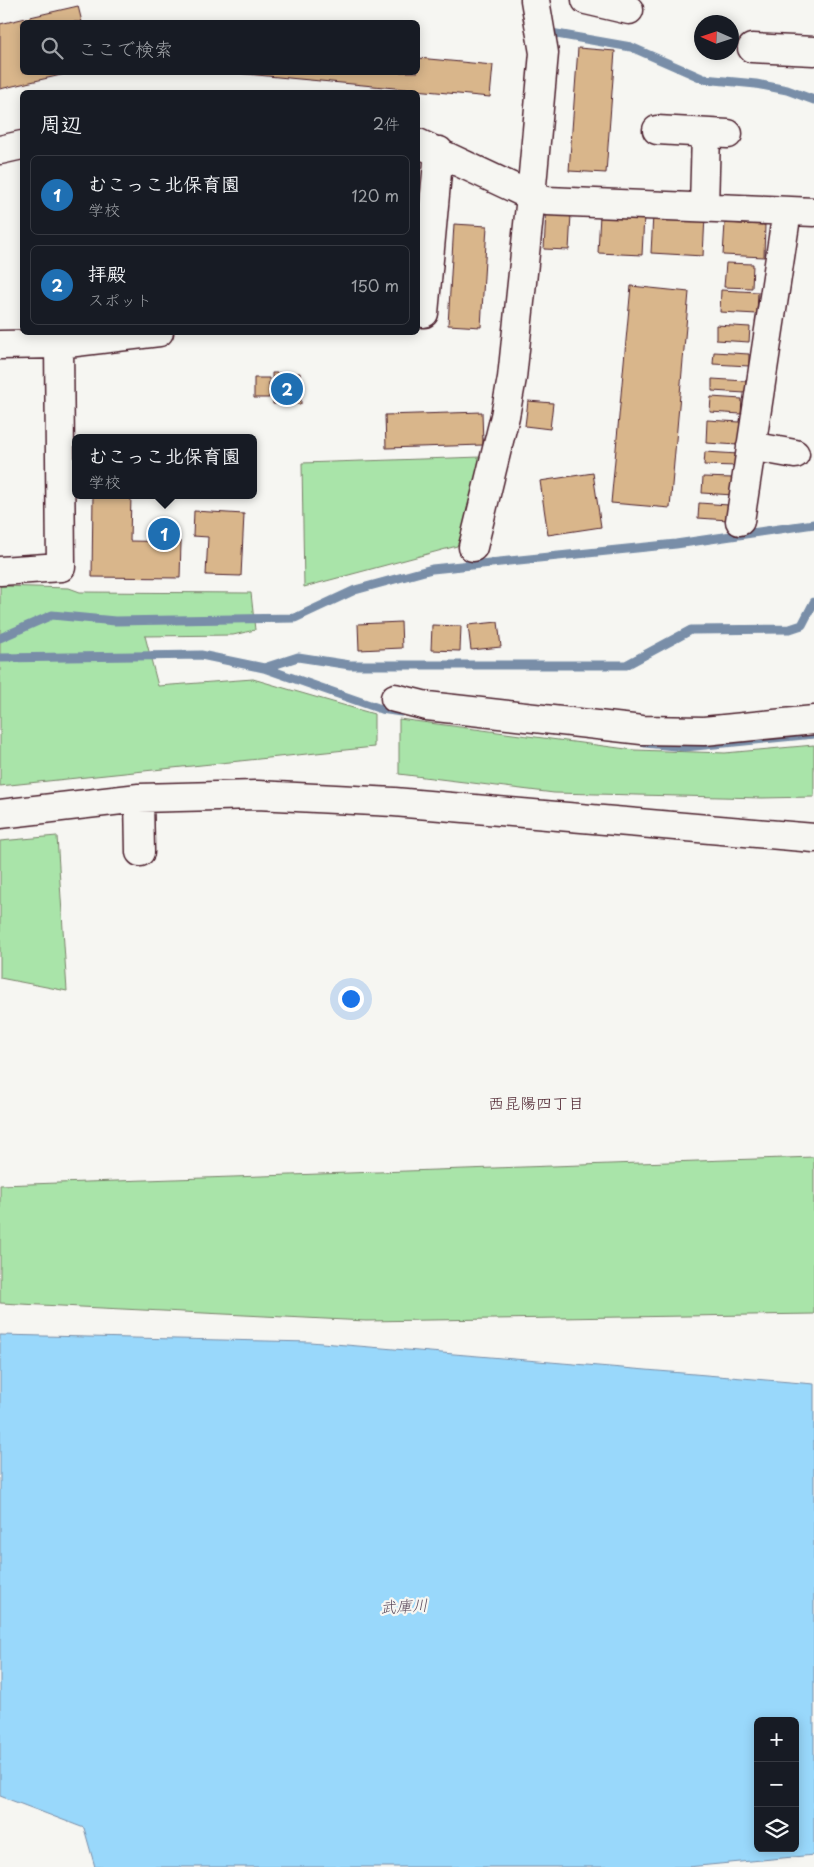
<!DOCTYPE html>
<html lang="ja">
<meta charset="utf-8">
<style>
:root{--surface:#171b24;--page:#20242c;--text:#f1f3f6;--muted:#9ea1a6;--line:#363941;--accent:#1f6fb2}
body{margin:0;font-family:"Playpen Sans","Klee One",sans-serif;background:var(--page);color:var(--text)}
.controls{position:absolute;right:15px;bottom:15px;display:grid;overflow:hidden;border-radius:8px;box-shadow:0 2px 12px #0003}
.controls button{width:45px;height:45px;display:grid;place-items:center;padding:0;border:0;border-bottom:1px solid var(--line);background:var(--surface);color:var(--text);font:25px sans-serif}
.compass{position:absolute;left:694px;top:15px;width:45px;height:45px;border-radius:50%;background:var(--surface);box-shadow:0 2px 12px #0003;rotate:273deg}
.you{position:absolute;left:350px;top:998px;width:18px;height:18px;margin:-12px;border:4px solid #fff;border-radius:50%;background:#1a73e8;box-shadow:0 0 0 8px #1a73e833}
.badge{display:grid;place-items:center;width:32px;height:32px;border-radius:50%;background:var(--accent);color:#fff;font-size:16px;font-weight:700}
.pin{position:absolute;translate:-50% -50%;border:2px solid #fff;box-shadow:0 1px 5px #0006}
.popup{position:absolute;left:72px;top:434px;width:185px;height:65px;box-sizing:border-box;display:grid;place-content:center;border-radius:8px;background:var(--surface);filter:drop-shadow(0 1px 4px #0005);font-size:16px;white-space:nowrap;color:var(--muted)}
.popup b{font-size:19px;color:var(--text)}
.popup::after{content:'';position:absolute;left:50%;top:100%;margin-left:-10px;border:10px solid transparent;border-top-color:var(--surface)}
.list{margin:0;padding:0;list-style:none}
h2{display:flex;justify-content:space-between;align-items:center;height:65px;margin:0;padding:0 20px;font-size:21px}
h2 small{font-size:16px;font-weight:400;color:var(--muted)}
.list li{display:grid;grid-template-columns:32px 1fr auto;gap:15px;align-items:center;box-sizing:border-box;height:80px;margin:0 10px 10px;padding:0 10px;border:1px solid var(--line);border-radius:8px}
.list b{display:block;font-size:19px;white-space:nowrap}
.list p{margin:0;font-size:16px;white-space:nowrap;color:var(--muted)}
.list em{font-size:16px;font-style:normal;color:var(--muted)}
.icon{flex:none;width:28px;height:28px;fill:none;stroke:currentColor;stroke-width:2;stroke-linecap:round;stroke-linejoin:round}
.map{position:relative;flex:none;width:814px;height:1867px;overflow:hidden}
.search{position:absolute;background:var(--surface);box-shadow:0 2px 12px #0003;left:20px;top:20px;width:400px;height:55px;display:flex;align-items:center;gap:12px;box-sizing:border-box;padding:0 18px;border-radius:8px;color:var(--muted);font-size:19px}
.panel{position:absolute;background:var(--surface);box-shadow:0 2px 12px #0003;left:20px;top:90px;width:400px;height:245px;border-radius:8px}
.map>svg:first-child{display:block}
.green{fill:#a9e4a9;stroke:#7a826a}
.water{fill:#99d8fb;stroke:#798ea8;fill-rule:evenodd}
.lines{fill:none;stroke-linecap:round;stroke-linejoin:round}
.stream{stroke:#798ea8;stroke-width:9}
.building{fill:#d9b68b;stroke:#4a1f2b}
.minor-casing{stroke:#4a1f2b;stroke-width:31}
.minor{stroke:#f6f6f2;stroke-width:28}
.labels{text-anchor:middle;stroke-width:4.5;stroke-linejoin:round;paint-order:stroke}
.neighbourhood-label{font-size:16px;fill:#4a1f2b;stroke:#f6f6f2}
.water-label{font-size:16px;font-style:italic;fill:#5e4d5f;stroke:#f6f6f2}
</style>
<div class="map">
<svg width="814" height="1867" viewBox="0 0 814 1867">
<rect width="100%" height="100%" fill="#f6f6f2"/>
<filter id="ink" filterUnits="userSpaceOnUse"><feTurbulence type="fractalNoise" baseFrequency=".02" numOctaves="2"/><feDisplacementMap in="SourceGraphic" scale="10" xChannelSelector="R" yChannelSelector="G"/><feConvolveMatrix kernelMatrix="1 2 1 2 8 2 1 2 1" color-interpolation-filters="sRGB"/></filter>
<g filter="url(#ink)">
<path class="green" d="M481 457 474 501 457 546 304 587 302 463Z
M0 586 69 588 80 592 251 593 255 630 233 635 145 636 158 686 253 679 374 714V747L0 786Z
M399 719 634 750 725 753 814 745V797L762 798 554 793 399 774Z
M57 836 67 991 0 978V841Z
M814 1157V1314L366 1321 0 1303V1185Z"/>
<path class="water" d="M0 1335 310 1342 814 1384V1855L688 1867H95L84 1828 0 1796ZM758 1721H795V1848H758Z"/>
<g class="lines">
<path class="stream" d="M548 26 551 33 631 47 704 79 756 84 787 90 814 100
M0 638 52 615 115 621 295 618 355 590 432 569 676 544 814 524
M0 658 201 655 264 668 381 709 401 712
M264 668 298 657 350 665H626L691 630 790 629 802 625 814 602
M645 743 685 747 814 734"/>
</g>
<path class="building" d="M78 6 82 22H22V72H74L0 89V24Z
M578 48 615 51 606 173 569 171Z
M418 58 493 65 490 97 225 72H418Z
M546 213 571 214 569 250 544 249Z
M600 214 644 216 642 255 598 253Z
M653 214 705 216 703 256 651 253Z
M725 223 765 225 764 257 723 255Z
M454 224 487 226 481 327 448 325Z
M726 263 753 264 752 288 724 287Z
M631 286 689 292 670 508 611 503Z
M721 290 758 292 757 314 720 312Z
M716 325 750 327 749 342 716 340Z
M714 352 749 354V366L713 364Z
M272 373H300L301 404H273Z
M254 378H269V398H254Z
M712 379 746 381 745 393 712 391Z
M711 397 742 399 741 414 710 412Z
M528 401 553 403 550 429 525 426Z
M482 412 483 445 386 448 385 415Z
M707 420 740 422 738 445 706 443Z
M705 452 738 454 737 466 704 465Z
M593 473 601 527 548 535 540 481Z
M703 477 733 478V495L702 493Z
M93 495H131L130 541 181 542 180 578 92 577Z
M699 503 729 505 728 520 698 518Z
M194 511 244 514 241 576 206 575 208 537 193 536Z
M401 622 402 648 359 650 358 624Z
M498 622 501 647 471 650 468 625Z
M432 625 461 626 460 651 431 650Z"/>
<g class="lines">
<defs>
<path id="minor" d="M586 0 629 10
M752 48 814 51
M657 130 728 134
M418 143 531 196 547 201 814 212
M0 150 22 145
M704 207 706 133
M424 313 439 151
M0 345 59 344 159 332
M751 446 795 454
M740 521 787 211
M473 547 505 416 512 378 531 196 544 53 535 0
M0 571 61 567 59 344
M395 698 427 706 642 730 704 731 814 720
M139 798 140 852
M0 814 139 798 257 795 394 802 814 838"/>
</defs>
<use href="#minor" class="minor-casing"/>
<use href="#minor" class="minor"/>
</g>
</g>
<g class="labels">
<g class="neighbourhood-label">
<text x="536" y="1109">西昆陽四丁目</text>
</g>
<g class="water-label">
<text transform="translate(404 1606) rotate(-3)" y="6">武庫川</text>
</g>
</g>
</svg>
<div class="controls">
<button>+</button>
<button>−</button>
<button><svg class="icon" aria-label="layers" viewBox="0 0 24 24"><path d="M12 4l9 5-9 5-9-5zM3 14l9 5 9-5"/></svg></button>
</div>
<svg class="compass" viewBox="-18 -18 36 36"><path d="M0-13l5 13h-10z" fill="#e53935"/><path d="M0 13l5-13h-10z" fill="#9ea1a6"/></svg>
<div class="you"></div>
<div class="pin badge" style="left:164px;top:534px">1</div>
<div class="popup"><b>むこっこ北保育園</b>学校</div>
<div class="pin badge" style="left:287px;top:389px">2</div>
<div class="search"><svg class="icon" aria-label="search" viewBox="0 0 24 24"><circle cx="10" cy="10" r="6"/><path d="M15 15l6 6"/></svg>ここで検索</div>
<section class="panel">
<h2>周辺<small>2件</small></h2>
<ul class="list">
<li><span class="badge">1</span><div><b>むこっこ北保育園</b><p>学校</p></div><em>120 m</em></li>
<li><span class="badge">2</span><div><b>拝殿</b><p>スポット</p></div><em>150 m</em></li>
</ul>
</section>
</div>
